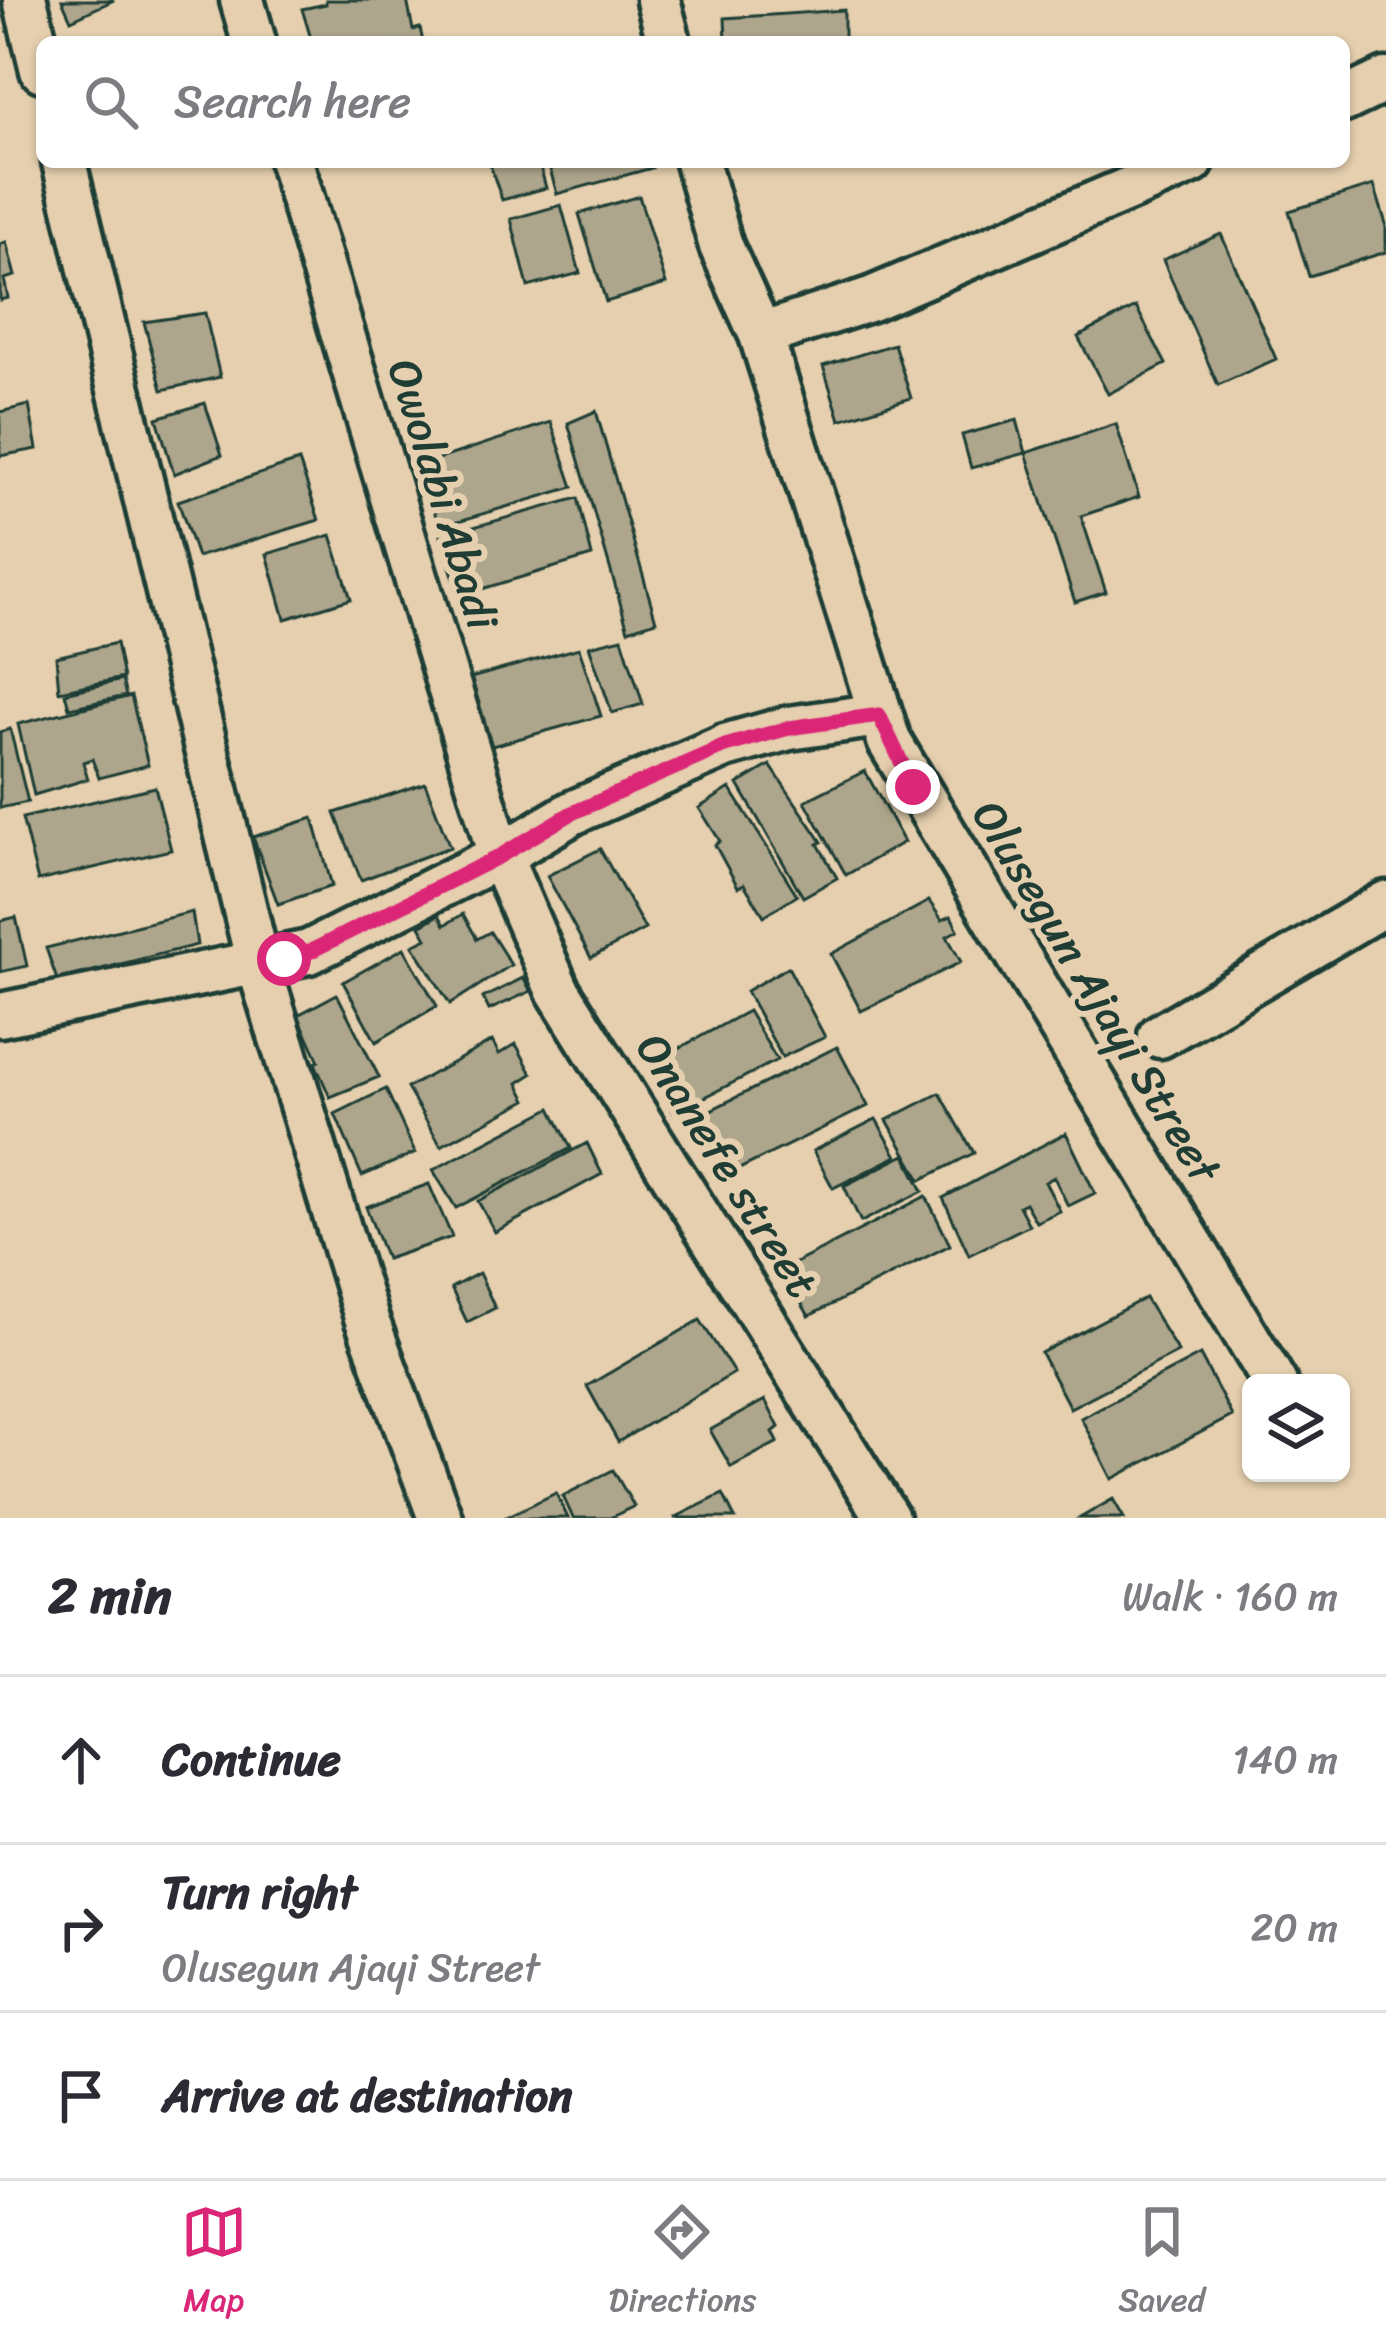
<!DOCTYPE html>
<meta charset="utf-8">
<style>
:root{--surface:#fff;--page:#f7f7f7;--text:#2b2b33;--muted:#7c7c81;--line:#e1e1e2;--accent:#db2777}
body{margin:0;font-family:Sriracha,sans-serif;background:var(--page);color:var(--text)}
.controls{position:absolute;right:36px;bottom:36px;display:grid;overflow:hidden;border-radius:18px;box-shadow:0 3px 9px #0004}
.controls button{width:108px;height:108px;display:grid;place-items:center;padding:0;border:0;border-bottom:3px solid var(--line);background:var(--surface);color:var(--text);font:60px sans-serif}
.stop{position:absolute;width:36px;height:36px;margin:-27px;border:9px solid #db2777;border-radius:50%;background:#fff}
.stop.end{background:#db2777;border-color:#fff;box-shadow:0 3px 12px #0008}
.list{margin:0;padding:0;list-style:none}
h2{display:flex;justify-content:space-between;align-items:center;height:156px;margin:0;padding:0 48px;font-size:51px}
h2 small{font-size:39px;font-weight:400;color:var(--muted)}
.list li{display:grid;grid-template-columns:78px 1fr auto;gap:36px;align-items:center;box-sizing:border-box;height:168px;padding:0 48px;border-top:3px solid var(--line)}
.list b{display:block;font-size:45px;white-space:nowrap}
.list p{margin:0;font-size:39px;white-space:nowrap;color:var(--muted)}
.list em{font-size:39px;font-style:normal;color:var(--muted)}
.icon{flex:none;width:66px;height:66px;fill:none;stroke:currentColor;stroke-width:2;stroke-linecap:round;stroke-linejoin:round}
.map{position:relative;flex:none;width:1386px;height:1518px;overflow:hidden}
.search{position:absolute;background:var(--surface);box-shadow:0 3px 9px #0004;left:36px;right:36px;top:36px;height:132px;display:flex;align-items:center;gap:30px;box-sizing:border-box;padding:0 42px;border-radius:18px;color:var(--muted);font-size:45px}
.sheet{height:660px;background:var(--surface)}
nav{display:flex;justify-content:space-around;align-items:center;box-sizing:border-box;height:168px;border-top:3px solid var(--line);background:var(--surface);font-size:33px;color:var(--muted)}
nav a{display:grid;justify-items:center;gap:6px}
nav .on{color:var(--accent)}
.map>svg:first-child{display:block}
.building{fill:#aea68c;stroke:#1f3d34;stroke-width:3}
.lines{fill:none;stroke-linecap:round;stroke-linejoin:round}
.minor-casing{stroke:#1f3d34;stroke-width:51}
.minor{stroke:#e5cfae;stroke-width:42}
.route{stroke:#db2777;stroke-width:15}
.labels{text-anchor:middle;stroke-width:12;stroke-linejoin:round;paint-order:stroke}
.street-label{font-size:45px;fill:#1f3d34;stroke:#e5cfae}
</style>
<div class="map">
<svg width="1386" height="1518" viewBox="0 0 1386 1518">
<rect width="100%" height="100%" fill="#e5cfae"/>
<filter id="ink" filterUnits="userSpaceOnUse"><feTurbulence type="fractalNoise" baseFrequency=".00833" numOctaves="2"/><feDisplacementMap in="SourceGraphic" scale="24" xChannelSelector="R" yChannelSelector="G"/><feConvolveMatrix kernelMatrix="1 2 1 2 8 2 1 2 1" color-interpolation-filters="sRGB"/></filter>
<g filter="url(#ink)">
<path class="building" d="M62 0H114L71 20Z
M326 0H407L413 30 420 28 423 42H312L302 9 326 4Z
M844 10V42H726L725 18Z
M489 162H539L546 188 502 200Z
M548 162H651L652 168 557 194Z
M1374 185 1386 224V252L1309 276 1289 211Z
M639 196 666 284 606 302 579 214Z
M561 205 580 273 528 287 511 219Z
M1221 234 1276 359 1218 385 1163 260Z
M6 242 15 276 4 279 8 298 0 300V244Z
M1136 307 1166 364 1108 394 1078 337Z
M205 313 220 377 162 390 144 322Z
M894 344 911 398 840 420 823 366Z
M205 403 222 455 174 474 157 418Z
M29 405 37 449 0 456V412Z
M596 411 656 621 628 630 568 423Z
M1017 420 1026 453 971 468 962 435Z
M551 422 573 487 439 527 421 465Z
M1116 424 1139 497 1081 516 1106 592 1075 602 1026 453Z
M299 461 319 520 197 557 178 501Z
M578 498 592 556 459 596 441 536Z
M331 535 351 599 285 619 267 554Z
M622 638 643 704 612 713 589 646Z
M116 643 123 678 59 691 56 657Z
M579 648 601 716 492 746 467 679Z
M122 680 126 696 69 708 65 693Z
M131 696 148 765 99 778 92 759 83 762 88 779 34 795 18 724Z
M10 729 28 802 0 808V732Z
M770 765 822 842 818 844 837 878 803 897 738 784Z
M865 771 904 842 846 875 805 801Z
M425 783 450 847 361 880 335 813Z
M155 787 171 850 38 881 22 818Z
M730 788 797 895 764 916 744 884 738 887 715 845 720 841 699 808Z
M313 818 332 886 278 904 253 837Z
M600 849 645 929 591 958 547 876Z
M929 901 942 920 951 916 958 930 947 936 961 962 861 1011 831 954Z
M192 912 197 945 57 980 46 948Z
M463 914 477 939 490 932 511 965 450 1004 413 945 427 938 420 926 439 915 445 925Z
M16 917 27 966 0 972V921Z
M404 948 437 1006 376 1042 343 982Z
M788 967 825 1037 782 1057 746 991Z
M523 978 531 991 489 1010 483 998Z
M337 994 379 1077 330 1097 315 1063 319 1061 298 1015Z
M748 1011 777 1060 674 1113 648 1065Z
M492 1041 499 1054 516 1044 532 1074 518 1083 527 1100 441 1146 407 1088Z
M837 1047 868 1106 731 1173 701 1115Z
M386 1089 415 1153 362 1176 335 1114Z
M940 1093 974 1153 921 1180 887 1120Z
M551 1108 571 1148 456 1208 433 1170Z
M876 1119 897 1156 833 1188 813 1151Z
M1066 1133 1095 1193 1068 1206 1054 1177 1045 1182 1060 1211 1036 1222 1025 1203 1019 1206 1029 1225 969 1255 943 1198Z
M587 1143 602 1174 495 1232 478 1201Z
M905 1155 923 1191 861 1222 844 1186Z
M429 1184 452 1237 386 1259 366 1207Z
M926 1196 950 1245 809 1316 782 1270Z
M479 1273 495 1308 467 1322 451 1288Z
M1145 1298 1178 1352 1070 1408 1041 1353Z
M700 1320 734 1373 618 1442 587 1386Z
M1200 1355 1232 1416 1112 1479 1081 1418Z
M765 1400 779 1427 773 1432 778 1442 731 1467 710 1430Z
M613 1470 634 1506 610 1518H573L563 1496Z
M556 1493 568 1518H504Z
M723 1494 735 1518H674Z
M1113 1499 1124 1518H1080Z"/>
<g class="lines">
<defs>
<path id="minor" d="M25 0 42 70
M242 0 254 42
M658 0 669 42
M1344 100 1386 80
M64 162 258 963 367 1320 440 1518
M291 162 500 856 557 989 887 1518
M697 162 721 246 761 335 889 741 1275 1383
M761 335 871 299 1192 162
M0 1015 309 952 500 856 572 813 725 746 789 728 879 715
M1160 1036 1386 903"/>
</defs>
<use href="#minor" class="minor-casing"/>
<use href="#minor" class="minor"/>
</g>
</g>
<g class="lines" filter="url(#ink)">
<path class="route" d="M284 959 309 952 500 856 572 813 725 746 789 728 879 715 913 787"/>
</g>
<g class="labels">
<g class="street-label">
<text transform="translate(444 494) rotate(73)" y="16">Owolabi Abadi</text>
<text transform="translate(1097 991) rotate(59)" y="16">Olusegun Ajayi Street</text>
<text transform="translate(728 1165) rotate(58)" y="16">Onanefe street</text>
</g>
</g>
</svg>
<div class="controls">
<button><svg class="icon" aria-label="layers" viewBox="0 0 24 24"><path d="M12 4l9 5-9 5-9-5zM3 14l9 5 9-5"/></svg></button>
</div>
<div class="stop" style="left:284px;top:959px"></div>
<div class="stop end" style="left:913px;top:787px"></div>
<div class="search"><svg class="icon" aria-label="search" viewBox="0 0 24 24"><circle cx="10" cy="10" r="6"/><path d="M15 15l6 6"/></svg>Search here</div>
</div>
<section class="sheet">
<h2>2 min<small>Walk · 160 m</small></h2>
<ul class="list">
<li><svg class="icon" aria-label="ahead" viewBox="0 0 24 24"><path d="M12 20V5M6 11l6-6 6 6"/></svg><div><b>Continue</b></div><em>140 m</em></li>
<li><svg class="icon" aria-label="right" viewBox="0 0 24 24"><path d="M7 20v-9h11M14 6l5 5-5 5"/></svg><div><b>Turn right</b><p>Olusegun Ajayi Street</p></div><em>20 m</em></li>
<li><svg class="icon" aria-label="arrive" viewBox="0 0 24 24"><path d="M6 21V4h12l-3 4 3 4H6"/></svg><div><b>Arrive at destination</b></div></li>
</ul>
</section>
<nav>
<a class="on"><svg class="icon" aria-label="map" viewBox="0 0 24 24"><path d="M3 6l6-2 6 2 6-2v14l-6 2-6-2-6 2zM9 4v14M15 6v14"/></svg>Map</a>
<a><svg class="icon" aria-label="directions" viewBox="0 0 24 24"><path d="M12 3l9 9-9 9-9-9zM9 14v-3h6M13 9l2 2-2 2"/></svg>Directions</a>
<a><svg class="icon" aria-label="saved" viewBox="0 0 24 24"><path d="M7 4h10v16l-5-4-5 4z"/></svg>Saved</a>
</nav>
